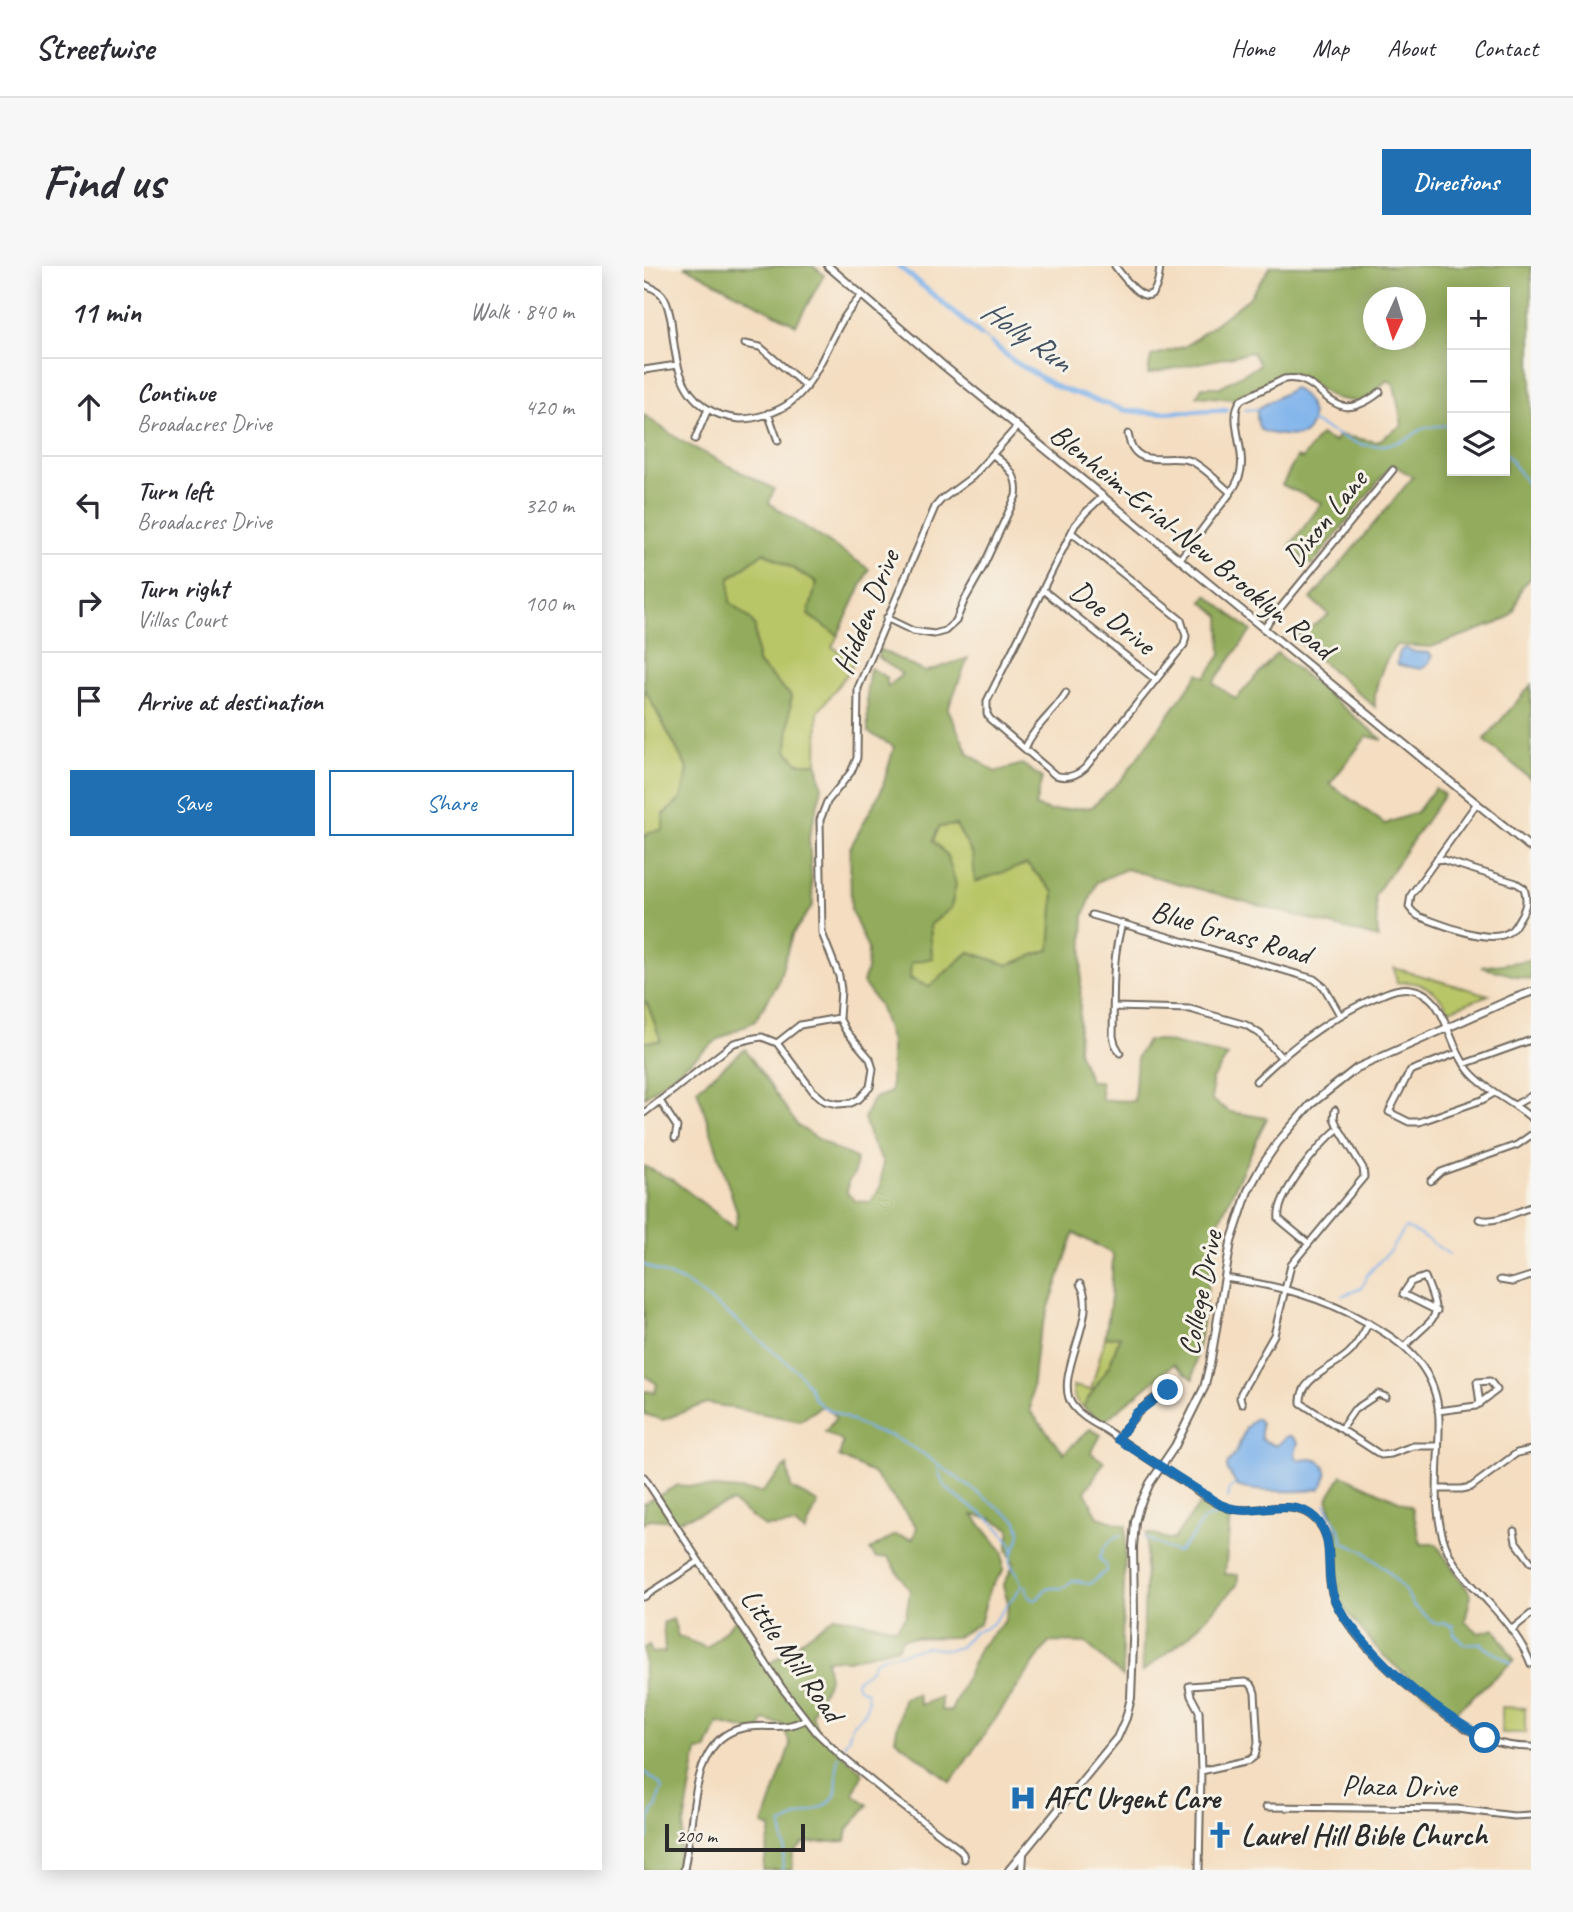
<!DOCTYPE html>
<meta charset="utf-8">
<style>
:root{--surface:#fff;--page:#f7f7f7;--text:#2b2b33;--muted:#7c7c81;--line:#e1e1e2;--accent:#1f6fb2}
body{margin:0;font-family:Caveat,sans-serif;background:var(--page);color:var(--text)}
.controls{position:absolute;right:21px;top:21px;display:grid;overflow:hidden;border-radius:0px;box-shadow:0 4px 18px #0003}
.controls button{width:63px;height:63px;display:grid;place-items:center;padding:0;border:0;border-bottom:2px solid var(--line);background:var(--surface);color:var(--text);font:35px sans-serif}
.compass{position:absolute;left:719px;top:21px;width:63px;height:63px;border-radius:50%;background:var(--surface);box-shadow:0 4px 18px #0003;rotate:184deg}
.scale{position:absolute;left:21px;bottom:18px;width:140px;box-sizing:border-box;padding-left:7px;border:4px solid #2b2b2b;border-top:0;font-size:19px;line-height:24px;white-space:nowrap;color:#2b2b2b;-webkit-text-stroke:5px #f7f3e8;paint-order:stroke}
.stop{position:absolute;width:21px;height:21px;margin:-16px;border:5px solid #1f6fb2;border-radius:50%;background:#fff}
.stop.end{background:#1f6fb2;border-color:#fff;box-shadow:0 2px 7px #0008}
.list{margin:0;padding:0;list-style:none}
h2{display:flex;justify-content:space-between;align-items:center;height:91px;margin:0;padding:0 28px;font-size:30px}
h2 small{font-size:23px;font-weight:400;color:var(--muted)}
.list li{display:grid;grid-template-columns:46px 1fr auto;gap:21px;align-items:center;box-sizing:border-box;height:98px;padding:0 28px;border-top:2px solid var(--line)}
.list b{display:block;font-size:26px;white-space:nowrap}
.list p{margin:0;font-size:23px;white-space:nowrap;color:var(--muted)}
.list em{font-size:23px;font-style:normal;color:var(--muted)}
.actions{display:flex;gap:14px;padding:21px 28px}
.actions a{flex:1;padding:16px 0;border:2px solid var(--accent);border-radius:0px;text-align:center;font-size:24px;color:var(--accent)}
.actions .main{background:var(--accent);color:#fff}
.icon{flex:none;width:38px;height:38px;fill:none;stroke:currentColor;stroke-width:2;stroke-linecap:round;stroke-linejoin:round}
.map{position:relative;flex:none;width:887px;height:1604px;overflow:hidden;border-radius:0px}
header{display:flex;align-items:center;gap:42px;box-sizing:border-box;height:98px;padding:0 35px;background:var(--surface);border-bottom:2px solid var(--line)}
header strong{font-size:33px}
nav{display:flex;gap:38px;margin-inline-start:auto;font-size:24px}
.intro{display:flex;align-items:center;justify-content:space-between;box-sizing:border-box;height:168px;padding:0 42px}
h1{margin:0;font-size:49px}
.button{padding:18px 32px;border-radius:0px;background:var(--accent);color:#fff;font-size:24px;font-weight:700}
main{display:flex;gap:42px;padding:0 42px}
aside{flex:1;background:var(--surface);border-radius:0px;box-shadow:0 4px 18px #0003}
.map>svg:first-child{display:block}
.green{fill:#b9c668;stroke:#72784a;stroke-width:2}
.forest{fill:#92ab5c;stroke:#5e6b44;stroke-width:2;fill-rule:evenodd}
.water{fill:#7eb2eb;stroke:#546e8b;stroke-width:2}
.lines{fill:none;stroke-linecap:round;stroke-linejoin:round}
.stream{stroke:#7eb2eb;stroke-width:2}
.canal{stroke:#7eb2eb;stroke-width:5}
.minor-casing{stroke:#71695f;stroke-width:9}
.major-casing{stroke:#71695f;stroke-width:10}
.minor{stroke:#fff;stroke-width:5}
.major{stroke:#fff;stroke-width:6}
.route{stroke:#1f6fb2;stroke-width:9}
.labels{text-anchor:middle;stroke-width:6;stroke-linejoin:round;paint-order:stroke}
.street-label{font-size:30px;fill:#2b2b2b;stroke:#f7f3e8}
.poi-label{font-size:30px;font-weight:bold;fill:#2b2b2b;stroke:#f7f3e8;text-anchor:start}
.water-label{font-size:32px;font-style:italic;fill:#445465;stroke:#f7f3e8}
</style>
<header>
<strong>Streetwise</strong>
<nav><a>Home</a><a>Map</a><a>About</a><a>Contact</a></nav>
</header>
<div class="intro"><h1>Find us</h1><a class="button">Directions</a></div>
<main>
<aside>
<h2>11 min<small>Walk · 840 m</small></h2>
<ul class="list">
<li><svg class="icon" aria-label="ahead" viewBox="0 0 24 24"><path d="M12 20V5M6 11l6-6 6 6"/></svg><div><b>Continue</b><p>Broadacres Drive</p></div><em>420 m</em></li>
<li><svg class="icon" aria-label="left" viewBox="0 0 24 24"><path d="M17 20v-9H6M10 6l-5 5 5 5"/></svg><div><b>Turn left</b><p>Broadacres Drive</p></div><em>320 m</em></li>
<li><svg class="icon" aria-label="right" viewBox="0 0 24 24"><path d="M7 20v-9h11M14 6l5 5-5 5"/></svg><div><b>Turn right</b><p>Villas Court</p></div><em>100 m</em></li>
<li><svg class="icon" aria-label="arrive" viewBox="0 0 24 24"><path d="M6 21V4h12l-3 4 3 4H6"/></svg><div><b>Arrive at destination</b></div></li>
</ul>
<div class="actions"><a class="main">Save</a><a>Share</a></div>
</aside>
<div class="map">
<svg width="887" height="1604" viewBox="0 0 887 1604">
<rect width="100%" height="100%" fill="#f7f3e8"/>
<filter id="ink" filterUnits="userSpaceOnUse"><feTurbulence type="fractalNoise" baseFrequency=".0143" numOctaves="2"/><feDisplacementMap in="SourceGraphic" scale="14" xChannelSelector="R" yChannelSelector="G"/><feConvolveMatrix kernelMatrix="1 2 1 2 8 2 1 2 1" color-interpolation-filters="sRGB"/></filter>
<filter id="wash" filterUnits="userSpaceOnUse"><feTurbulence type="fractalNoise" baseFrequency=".00686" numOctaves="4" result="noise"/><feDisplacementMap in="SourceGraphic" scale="28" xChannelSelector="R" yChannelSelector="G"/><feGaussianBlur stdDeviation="1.57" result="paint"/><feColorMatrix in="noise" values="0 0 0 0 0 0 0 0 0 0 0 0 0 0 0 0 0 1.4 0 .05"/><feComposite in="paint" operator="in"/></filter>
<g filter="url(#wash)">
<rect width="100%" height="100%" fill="#f4ddc0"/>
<path class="green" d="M119 286 173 317 164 349 194 369 188 381 208 392V401L174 446 173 497H154L143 485 147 430 113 396 111 361 86 336V312Z
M0 422 44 504 37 533 19 549V564L5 566 0 573Z
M312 559 329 589 383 598 410 626 407 683 364 699 325 686 285 721 266 712V697L288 692 286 659 307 642 303 589 289 575 295 561Z
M750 702 845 729 805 744C793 724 776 713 753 717Z
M0 735 3 737 18 775 0 776Z
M476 1069 466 1098 439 1141C431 1136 429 1130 429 1120L447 1124 461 1072Z
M858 1441 881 1442V1467H858Z"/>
<path class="forest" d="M40 0H169L180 9 152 59Z
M627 0H887V312L878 321 870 345 865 351 854 357 787 381 752 379C740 396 729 420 731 441L650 372 685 349 667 333 769 211 748 198 668 299 645 281 678 237 638 219 653 191 658 193 676 169 690 176 695 169 733 176 758 159 750 118 743 114 720 137 690 132 648 106 589 133 553 130 558 121H576L616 99 608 86 504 108 507 90 542 80 605 32ZM808 26H861V205H808ZM730 32H772V74H730Z
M0 149 37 175 130 223 125 237 225 303 194 369 164 349 173 316 120 286 86 312V336L107 354 111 361 113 396 147 430 143 485 154 497H173L178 522 165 571 169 639 148 669 134 717 111 755 76 772 1 831 0 776 17 775 3 737 0 735V573L5 566 19 564V549L37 533 44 504 0 422Z
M563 329 607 365 569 417 592 433 633 387 739 474 723 470 686 518 741 558 773 546 791 522 800 529 731 629 734 672 482 603 453 616 440 649 434 784 446 815H456L458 834 490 835 493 791 503 775 515 774 584 790 568 813V834L586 846 623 852 574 957 549 1113 530 1098 459 1156 439 1141 466 1098 476 1070 461 1072 467 1032 469 988 430 967 393 1077 386 1145 420 1187 446 1163 457 1169 447 1187 460 1196 441 1226 454 1251 482 1260 478 1374 479 1411 442 1377 405 1376 307 1516 251 1473 259 1432 273 1428 276 1439 297 1431V1444L307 1445 336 1381 360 1356 365 1339 359 1320 370 1298 363 1283 366 1263 349 1253 329 1249 359 1286V1305L346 1322 336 1357 312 1371 259 1372 254 1381 204 1394 182 1393 185 1413 168 1447 173 1466 219 1507 209 1528 224 1539 204 1563 202 1575 160 1577 149 1588 148 1604H119L127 1562 119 1559 146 1479 139 1459 120 1454 115 1467 74 1457 62 1484 53 1485 32 1604H0V1382L5 1379 8 1387 21 1386 19 1357 29 1353 34 1370 63 1382 92 1353 124 1399 191 1350 253 1362 262 1349 266 1325 244 1291 232 1292 226 1284 251 1269 269 1273 273 1261 229 1207 195 1191 199 1176 181 1166 192 1152 188 1146 178 1140 156 1155 62 1137 19 1154 0 1148V1125L11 1126 13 1118 0 1109V900L29 914 91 962 94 949 53 823 101 783 154 860 189 882 212 892 210 908 204 916 203 927 212 935 226 936 236 922 239 896 227 875 220 852 229 833 247 826V776L235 739 219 717 223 703 224 683 207 644 206 582 238 523 250 481 224 466 223 424 226 402 242 411 244 421 258 408 234 391 235 383 281 406 324 392 304 443 324 487 351 506 378 498 398 512 391 540 406 545 448 541 478 513 555 407 561 411 577 389 576 350 558 335ZM312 559 329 589 331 616 383 598 410 626 406 683 364 699 325 686 285 721 266 713 267 697 288 692 286 659 307 642 312 618 303 589 289 575 295 561Z
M887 419V513L840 474Z
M887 693V714L837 701 886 694Z
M143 1199 147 1222 174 1237 161 1266 151 1259 121 1261 88 1236 33 1255 6 1253 0 1257V1237L34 1219 118 1226Z
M698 1209 768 1241 777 1278H792L827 1329 821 1355 835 1367 851 1363 870 1394 809 1448 789 1434 737 1387 702 1345 695 1328 692 1312 693 1263 683 1233Z
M557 1236 570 1244 586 1250 581 1308 594 1309 593 1319 544 1371 498 1406 503 1267 529 1274Z"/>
<path class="water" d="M650 122C665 131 676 154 660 168 654 172 623 168 617 164 612 159 613 149 613 143Z
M761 382 771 386 785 387 788 390 785 397 777 403 755 399 753 397 756 385Z
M610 1153H614L617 1157V1173L632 1180 643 1170H647L654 1176 651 1188C652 1190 652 1192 654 1193 657 1195 662 1193 665 1193 684 1193 686 1209 677 1222 666 1227 603 1226 593 1220L583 1203V1199L592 1186 602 1162Z"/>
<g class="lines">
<path class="stream" d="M337 69 348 77
M600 144 613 143
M666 155C704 172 718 190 763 173 768 171 771 167 776 164 784 160 800 159 808 160
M861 187 867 194 887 224
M0 999 44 1018 83 1047 154 1106 165 1120 170 1132 178 1140 229 1165 248 1170 278 1187 372 1254C380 1267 374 1276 368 1288
M698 1030 717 1022 721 1016 723 1009 748 982 761 962C775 965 791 980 805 988
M294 1200C295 1228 326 1237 344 1252 352 1259 360 1269 367 1277L369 1282 366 1298 373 1307 378 1320H382L384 1330 389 1334 393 1333 403 1322H419L429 1314 446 1318 463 1304 462 1299 456 1293C457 1282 467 1273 477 1269
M584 1232 586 1222 591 1219
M681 1238 697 1267 699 1277 718 1284 745 1306 762 1326 770 1340 792 1358 803 1357 806 1360 809 1359 810 1367 819 1378 836 1377C846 1389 855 1386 867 1397
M500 1272C512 1275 525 1286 534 1286L549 1270 559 1254 576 1247
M196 1485 204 1473 208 1459 221 1446 224 1436 223 1426 213 1421 212 1415 226 1404 231 1395 244 1389 259 1387 280 1381 304 1384 316 1381 329 1366 340 1363 348 1358 378 1320
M0 1506 15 1517 18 1523C13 1530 15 1532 13 1540 12 1542 10 1543 9 1545 3 1556 7 1569 0 1580
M138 1604 141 1582 137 1560C150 1547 182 1547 191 1529 195 1520 191 1501 194 1490"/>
<path class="canal" d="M255 0 337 69
M348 77 371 96 413 121 480 144 506 147 583 144"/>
</g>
</g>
<g filter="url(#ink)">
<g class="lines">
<defs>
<path id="minor" d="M471 0C489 24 512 52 516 0
M0 18C6 21 14 24 18 29 24 36 25 46 27 54 31 86 32 121 61 141 71 148 84 152 96 153 112 153 135 146 147 136 172 116 182 82 198 55 204 45 211 37 218 29
M101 78 116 81 163 121
M0 104 33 99
M124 147 134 175
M484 168C490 207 525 186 547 195 560 201 575 217 586 226
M51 173 64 143
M428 267 537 354 542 370 540 379 441 502C432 510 423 513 411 509L346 453 343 448V435L431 259 442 246 458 231
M536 293C548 277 560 261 572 245 581 234 592 222 596 208 603 186 583 151 597 134L640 113C683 106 683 168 736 126
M399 324 512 414
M242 352 269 365 290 368 301 365 312 355 320 335 338 303 372 230C375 210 364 200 349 189
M620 362 749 204
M381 483C389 461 410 447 422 427
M793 592 872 617 880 622C884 635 882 642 875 653 872 658 870 663 865 666 846 680 795 657 774 650L769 646 765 641 767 629 833 537
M448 649 670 713 680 721 696 749
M470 741 546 743 602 759 616 768 637 791
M133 777 156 759 195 752
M476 787 471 778 469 770C470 732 467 694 478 658
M813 787 766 805 745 846 765 856H775L838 834 850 827
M820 798 887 774
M612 815C647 781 685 752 730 732 738 729 747 724 756 723 766 721 778 725 786 732 803 747 808 786 827 807 844 826 868 835 887 852
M16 835 33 861 31 872
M871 839 887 830
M0 847 90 777 111 772 118 771 133 777 169 825 181 835 194 838 207 837 215 833 226 821 229 803 226 793 202 765 195 752 197 724 195 710 178 667 176 554 183 536 207 506 213 492 214 422 291 241 297 234 328 211 373 161
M787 915 797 906 873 879 887 869
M835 953C851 958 872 946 887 941
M664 977 635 953C631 930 677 876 694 863
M581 1012C636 1020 678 1031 726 1058 765 1080 793 1105 795 1152 796 1193 787 1239 801 1278 810 1303 828 1318 845 1337 862 1355 878 1375 887 1398
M856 1014 868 1016 887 1010
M436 1018C457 1049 407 1111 429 1140 439 1153 455 1159 468 1168 492 1185 518 1202 543 1218 556 1227 569 1237 584 1242 613 1250 647 1230 671 1253 694 1274 679 1307 690 1333 712 1383 796 1454 845 1474 859 1479 873 1481 887 1481
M725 1057C719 1067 714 1078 706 1086 692 1101 655 1111 657 1137L737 1189 747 1188 769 1180H794
M761 1080C792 1047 800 1057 781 1011L767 1016 759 1028 793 1045
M598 1138 596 1132 597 1127 630 1069 647 999 720 911 719 902 693 859 690 852 691 844
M794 1145 832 1140 853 1124 846 1115 833 1116 836 1138
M697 1163 710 1144 734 1128 742 1131
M474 1173C493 1145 505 1132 536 1118
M0 1211 138 1422 173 1467 197 1490 248 1532 314 1582 319 1588 320 1593
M794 1223H818L827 1221 873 1187 887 1184
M870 1265 872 1276 887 1296
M0 1331 54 1296
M867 1364 887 1348
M601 1416C608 1417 609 1421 611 1427L614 1477 611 1490 606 1494 557 1505 555 1445 547 1430 545 1420Z
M622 1541 813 1543 870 1550 887 1549
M40 1604C43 1586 46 1568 48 1550 53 1517 58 1470 99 1462 122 1457 139 1466 162 1453
M555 1604 557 1505"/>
<path id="major" d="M184 0 300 100 887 582
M365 1604 473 1472 482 1452 487 1432 490 1349 489 1281 491 1256 495 1241 506 1217 531 1180 560 1122 566 1098 587 976 604 925 617 901 634 876 666 839 713 802 868 733 887 726
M378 1604 379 1589"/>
</defs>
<use href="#minor" class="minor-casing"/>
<use href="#major" class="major-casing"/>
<use href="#minor" class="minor"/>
<use href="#major" class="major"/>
</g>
</g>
<g class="lines" filter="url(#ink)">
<path class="route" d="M524 1124 492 1147 474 1173 577 1239C587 1243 597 1245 608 1244 627 1243 649 1237 666 1248 695 1268 679 1304 690 1332 696 1347 707 1360 717 1372 752 1414 793 1446 841 1472"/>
</g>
<defs>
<symbol id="hospital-bare" viewBox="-9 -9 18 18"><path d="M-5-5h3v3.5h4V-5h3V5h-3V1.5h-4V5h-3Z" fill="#1f6fb2" stroke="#f7f3e8" stroke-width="2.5" paint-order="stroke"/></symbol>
<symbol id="church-bare" viewBox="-9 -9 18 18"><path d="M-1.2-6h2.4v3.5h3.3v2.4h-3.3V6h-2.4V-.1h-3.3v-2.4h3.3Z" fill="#1f6fb2" stroke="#f7f3e8" stroke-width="2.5" paint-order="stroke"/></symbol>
</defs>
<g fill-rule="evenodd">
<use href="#hospital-bare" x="360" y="1513" width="38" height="38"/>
<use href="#church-bare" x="557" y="1550" width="38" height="38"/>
</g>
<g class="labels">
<g class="street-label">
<text transform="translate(681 252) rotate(-51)" y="10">Dixon Lane</text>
<text transform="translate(548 275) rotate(39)" y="10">Blenheim-Erial-New Brooklyn Road</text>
<text transform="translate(222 346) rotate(-68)" y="10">Hidden Drive</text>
<text transform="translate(469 351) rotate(39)" y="10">Doe Drive</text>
<text transform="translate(587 666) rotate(16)" y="10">Blue Grass Road</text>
<text transform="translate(556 1027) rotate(-79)" y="10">College Drive</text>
<text transform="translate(148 1389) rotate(55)" y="10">Little Mill Road</text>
<text transform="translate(755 1520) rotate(1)" y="10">Plaza Drive</text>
</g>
<g class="poi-label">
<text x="400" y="1542">AFC Urgent Care</text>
<text x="597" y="1579">Laurel Hill Bible Church</text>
</g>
<g class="water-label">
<text transform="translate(383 69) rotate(35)" y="11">Holly Run</text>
</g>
</g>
</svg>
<div class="controls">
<button>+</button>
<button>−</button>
<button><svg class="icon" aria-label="layers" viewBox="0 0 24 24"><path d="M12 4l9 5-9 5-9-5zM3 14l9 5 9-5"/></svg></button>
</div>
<svg class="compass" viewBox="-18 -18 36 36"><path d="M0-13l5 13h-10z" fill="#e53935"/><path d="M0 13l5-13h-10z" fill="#7c7c81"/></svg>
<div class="scale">200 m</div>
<div class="stop" style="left:841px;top:1472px"></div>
<div class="stop end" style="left:524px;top:1124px"></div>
</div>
</main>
